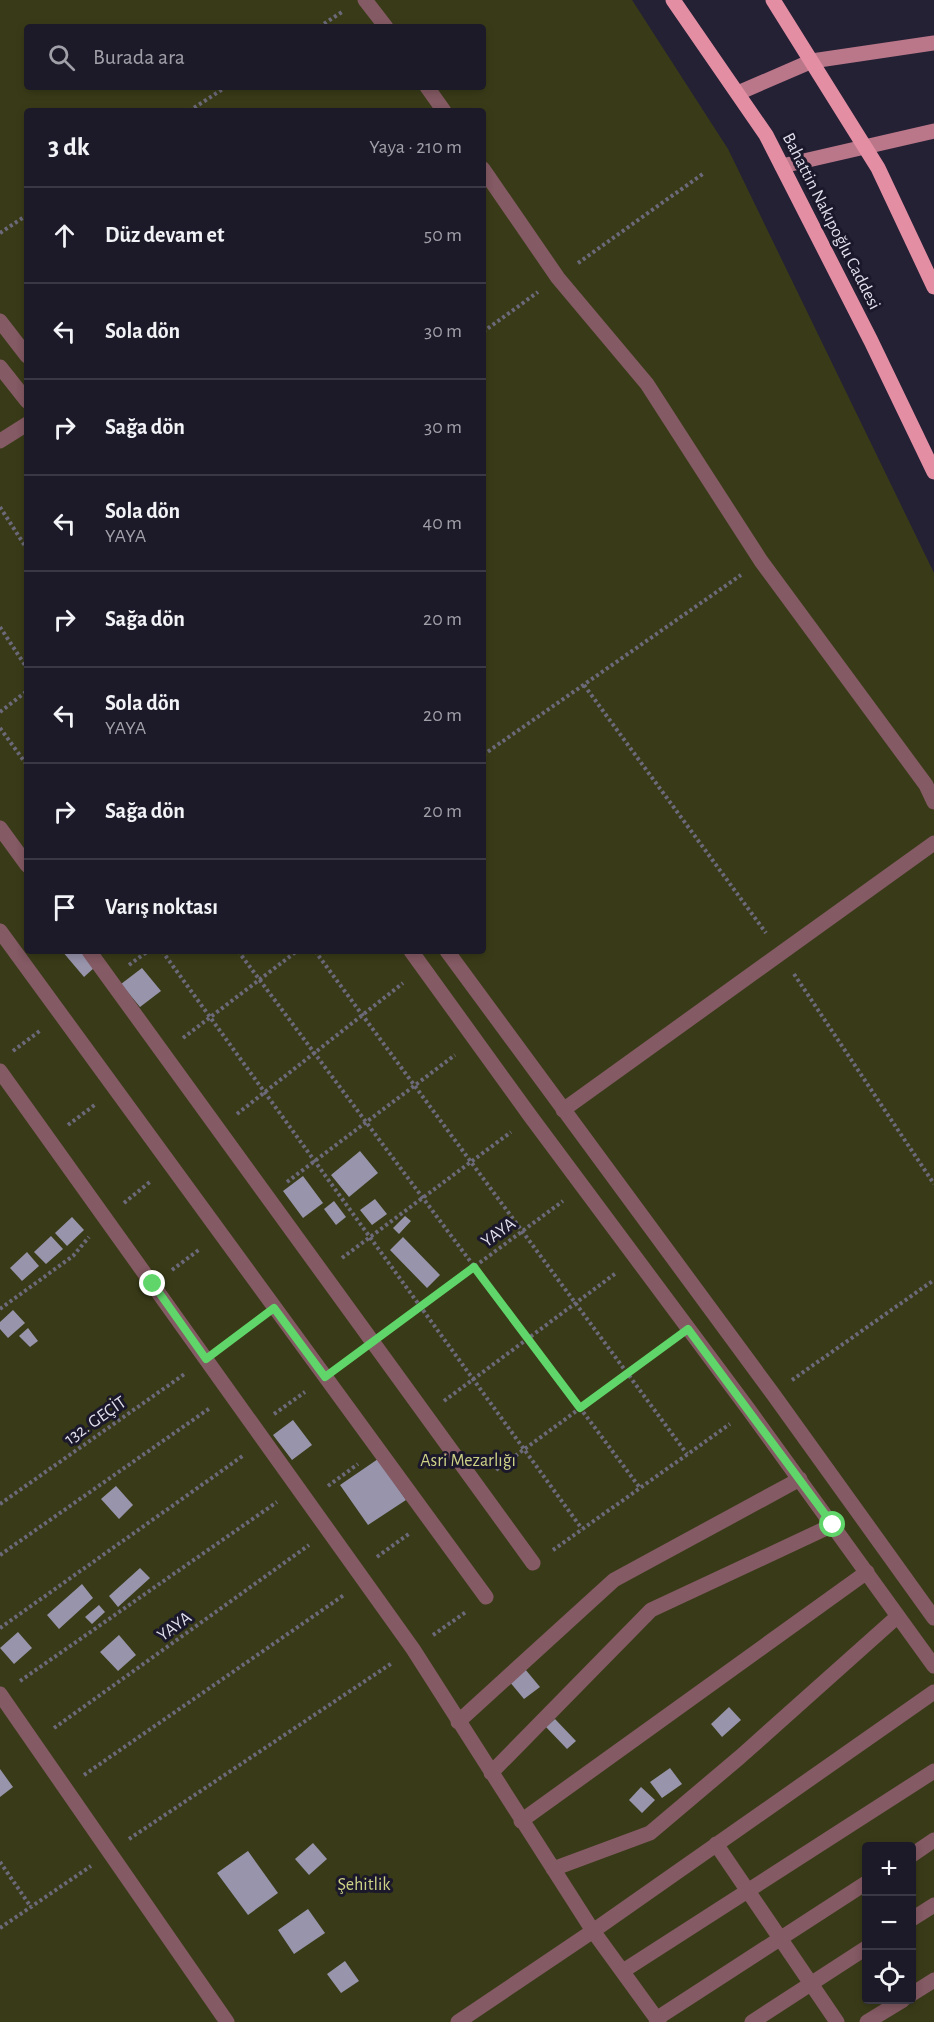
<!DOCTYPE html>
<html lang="tr">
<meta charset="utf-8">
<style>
:root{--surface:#1c1928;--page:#292634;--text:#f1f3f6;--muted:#a0a0a8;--line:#3a3845}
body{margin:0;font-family:"Alegreya Sans",sans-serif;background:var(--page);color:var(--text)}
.controls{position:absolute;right:18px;bottom:18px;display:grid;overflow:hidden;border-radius:6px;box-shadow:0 3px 9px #0003}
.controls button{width:54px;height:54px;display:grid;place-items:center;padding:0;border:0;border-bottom:2px solid var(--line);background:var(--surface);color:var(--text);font:30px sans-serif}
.stop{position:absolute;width:18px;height:18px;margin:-14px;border:4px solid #60d56a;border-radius:50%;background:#fff}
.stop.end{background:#60d56a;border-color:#fff;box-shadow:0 2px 6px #0008}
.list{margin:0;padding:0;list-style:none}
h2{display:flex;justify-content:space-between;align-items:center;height:78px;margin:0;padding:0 24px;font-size:26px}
h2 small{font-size:20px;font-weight:400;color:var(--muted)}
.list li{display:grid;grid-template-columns:39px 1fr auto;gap:18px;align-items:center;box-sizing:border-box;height:96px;padding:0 24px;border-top:2px solid var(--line)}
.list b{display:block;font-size:22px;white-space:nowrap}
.list p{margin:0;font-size:20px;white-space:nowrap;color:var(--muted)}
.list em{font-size:20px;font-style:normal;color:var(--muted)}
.icon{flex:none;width:33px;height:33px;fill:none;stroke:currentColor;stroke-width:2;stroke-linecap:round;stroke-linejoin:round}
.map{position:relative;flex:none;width:934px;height:2022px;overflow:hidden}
.search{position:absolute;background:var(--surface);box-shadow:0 3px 9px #0003;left:24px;top:24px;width:462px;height:66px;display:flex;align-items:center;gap:15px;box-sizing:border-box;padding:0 21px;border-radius:6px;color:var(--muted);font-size:22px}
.panel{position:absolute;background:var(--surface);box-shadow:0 3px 9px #0003;left:24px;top:108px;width:462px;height:846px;border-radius:6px}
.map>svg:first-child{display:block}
.green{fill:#393b18;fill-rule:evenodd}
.building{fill:#9794ac}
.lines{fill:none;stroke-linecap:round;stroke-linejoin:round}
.path{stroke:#6c697a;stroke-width:4;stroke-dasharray:3 3;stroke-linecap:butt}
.service{stroke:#845a64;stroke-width:15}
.minor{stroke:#845a64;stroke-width:15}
.secondary{stroke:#ba7789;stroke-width:15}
.primary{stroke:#e48ea4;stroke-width:15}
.route{stroke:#60d56a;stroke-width:8}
.labels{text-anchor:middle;stroke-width:6;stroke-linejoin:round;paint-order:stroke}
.street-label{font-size:18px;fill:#dfdeeb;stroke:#1b182b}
.park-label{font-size:18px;fill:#ced286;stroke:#1b182b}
</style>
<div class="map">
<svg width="934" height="2022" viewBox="0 0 934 2022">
<rect width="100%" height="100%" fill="#252135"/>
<path class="green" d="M0 0H632L728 149 934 573V2022H0ZM27 27H483V87H27ZM27 111H483V951H27ZM866 1846H912V2000H866Z"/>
<path class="building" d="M62 951H82L95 967 84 977Z
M142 968 161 991 140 1007 121 984Z
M360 1151 378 1173 349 1197 331 1175Z
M303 1176 323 1203 303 1218 283 1191Z
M375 1199 387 1214 372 1225 360 1210Z
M334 1201 346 1217 336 1225 324 1209Z
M405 1216 411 1221 399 1234 393 1228Z
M72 1217 84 1230 67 1246 55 1233Z
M51 1236 63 1249 46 1264 34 1252Z
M403 1237 440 1275 427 1288 390 1250Z
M27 1252 39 1266 22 1281 10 1268Z
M13 1310 25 1323 8 1338 0 1329V1322Z
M28 1328 38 1341 30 1347 19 1336Z
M293 1420 312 1445 292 1460 273 1435Z
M378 1459 406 1500 368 1525 340 1485Z
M116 1486 133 1505 119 1519 101 1499Z
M140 1568 150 1578 118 1607 109 1596Z
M82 1584 93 1598 59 1629 47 1615Z
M99 1605 105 1612 92 1624 85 1617Z
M183 1617 188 1622 168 1640 164 1634Z
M18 1632 32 1648 14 1664 0 1648Z
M119 1635 136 1655 118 1671 100 1652Z
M525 1669 540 1687 524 1699 509 1681Z
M729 1707 741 1720 722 1737 711 1724Z
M555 1719 576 1741 567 1749 546 1727Z
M670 1768 682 1784 662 1798 650 1782Z
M0 1769 13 1787 0 1797Z
M641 1787 655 1800 642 1813 629 1800Z
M313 1843 327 1859 309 1875 295 1859Z
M248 1851 278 1893 248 1915 217 1873Z
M308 1909 325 1933 294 1954 278 1930Z
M345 1961 359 1981 341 1993 327 1974Z"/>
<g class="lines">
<path class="path" d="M319 27 342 12
M189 111 226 87
M0 233 27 215
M578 263 704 173
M483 332 538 292
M0 507 27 549
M0 627 27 668
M584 685 766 933
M0 712 27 691
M0 728 27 765
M483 755 741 575
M162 951 582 1529
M238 951 640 1488
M315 951 687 1454
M129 965 148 951
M794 974 934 1184
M183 1038 297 951
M13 1051 41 1030
M237 1114 403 983
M68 1125 96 1104
M287 1182 455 1055
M124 1203 151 1181
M342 1258 511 1132
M172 1270 200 1249
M0 1309 73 1256 89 1237
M393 1327 563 1201
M226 1344 256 1322
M792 1380 934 1280
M444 1401 616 1273
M274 1414 305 1392
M496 1470 669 1343
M328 1486 358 1464
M0 1504 186 1373
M553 1550 730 1424
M0 1555 210 1408
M377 1557 410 1533
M0 1628 244 1455
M433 1635 466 1612
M20 1681 277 1502
M54 1728 309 1545
M84 1775 344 1595
M129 1839 392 1663
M0 1862 31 1907
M0 1928 91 1866"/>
<path class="service" d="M365 0 386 27
M427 87 444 111
M483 169 558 278 647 384 761 561 926 785 934 802
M0 321 27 356
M0 367 27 401
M0 828 27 865
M0 931 486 1597
M89 951 533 1563
M411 951 531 1117 749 1410 934 1666
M447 951 773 1394 934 1618
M0 1071 413 1649 593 1931 659 2022
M563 1110 934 843
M0 1694 227 2022
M458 1722 614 1580 800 1479
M491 1773 651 1610 833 1525
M521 1821 867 1572
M716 1844 837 2022
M912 1855 934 1840
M553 1869 650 1833 740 1757 898 1616
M912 1919 934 1905
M623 1971 934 1771
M912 1994 934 1980
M656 2019 866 1883
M458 2022 593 1931 934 1692
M752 2022 866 1948
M867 2022 903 2000"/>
<path class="minor" d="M0 441 27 424"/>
<path class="secondary" d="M738 93 812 61 934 43
M782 166 934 131"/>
<path class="primary" d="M673 0 766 135 871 341 934 472
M773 0 878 168 934 287"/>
</g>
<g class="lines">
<path class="route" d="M153 1284 206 1359 274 1308 325 1377 474 1267 580 1408 688 1329 833 1525"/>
</g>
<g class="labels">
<g class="street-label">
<text transform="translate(832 221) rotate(63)" y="6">Bahattin Nakıpoğlu Caddesi</text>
<text transform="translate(498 1232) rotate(-36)" y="6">YAYA</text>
<text transform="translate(95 1420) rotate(-35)" y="6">132. GEÇİT</text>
<text transform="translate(174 1626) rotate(-36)" y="6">YAYA</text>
</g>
<g class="park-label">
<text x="468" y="1466">Asri Mezarlığı</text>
<text x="364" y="1890">Şehitlik</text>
</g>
</g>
</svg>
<div class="controls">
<button>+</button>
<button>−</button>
<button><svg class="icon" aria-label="locate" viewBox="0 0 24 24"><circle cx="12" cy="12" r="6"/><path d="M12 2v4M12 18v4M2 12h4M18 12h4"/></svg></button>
</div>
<div class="stop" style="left:833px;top:1525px"></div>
<div class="stop end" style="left:153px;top:1284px"></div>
<div class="search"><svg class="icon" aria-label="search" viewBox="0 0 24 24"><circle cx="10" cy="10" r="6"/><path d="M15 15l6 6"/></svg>Burada ara</div>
<section class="panel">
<h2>3 dk<small>Yaya · 210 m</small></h2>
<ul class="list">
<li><svg class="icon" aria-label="ahead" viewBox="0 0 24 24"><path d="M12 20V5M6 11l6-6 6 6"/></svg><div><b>Düz devam et</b></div><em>50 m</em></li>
<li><svg class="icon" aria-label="left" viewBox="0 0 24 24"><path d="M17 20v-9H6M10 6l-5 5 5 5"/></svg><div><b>Sola dön</b></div><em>30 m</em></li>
<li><svg class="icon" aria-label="right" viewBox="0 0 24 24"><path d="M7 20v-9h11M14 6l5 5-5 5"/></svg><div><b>Sağa dön</b></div><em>30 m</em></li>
<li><svg class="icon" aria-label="left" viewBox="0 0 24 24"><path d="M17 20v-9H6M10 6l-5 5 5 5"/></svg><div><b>Sola dön</b><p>YAYA</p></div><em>40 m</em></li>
<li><svg class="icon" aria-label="right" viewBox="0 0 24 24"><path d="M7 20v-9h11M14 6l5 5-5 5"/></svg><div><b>Sağa dön</b></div><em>20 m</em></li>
<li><svg class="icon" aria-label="left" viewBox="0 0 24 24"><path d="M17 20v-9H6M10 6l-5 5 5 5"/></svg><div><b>Sola dön</b><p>YAYA</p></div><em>20 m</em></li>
<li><svg class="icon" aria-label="right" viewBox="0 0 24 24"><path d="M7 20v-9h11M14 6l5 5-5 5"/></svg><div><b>Sağa dön</b></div><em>20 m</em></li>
<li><svg class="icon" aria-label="arrive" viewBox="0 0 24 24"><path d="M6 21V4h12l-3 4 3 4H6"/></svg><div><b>Varış noktası</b></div></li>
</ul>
</section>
</div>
